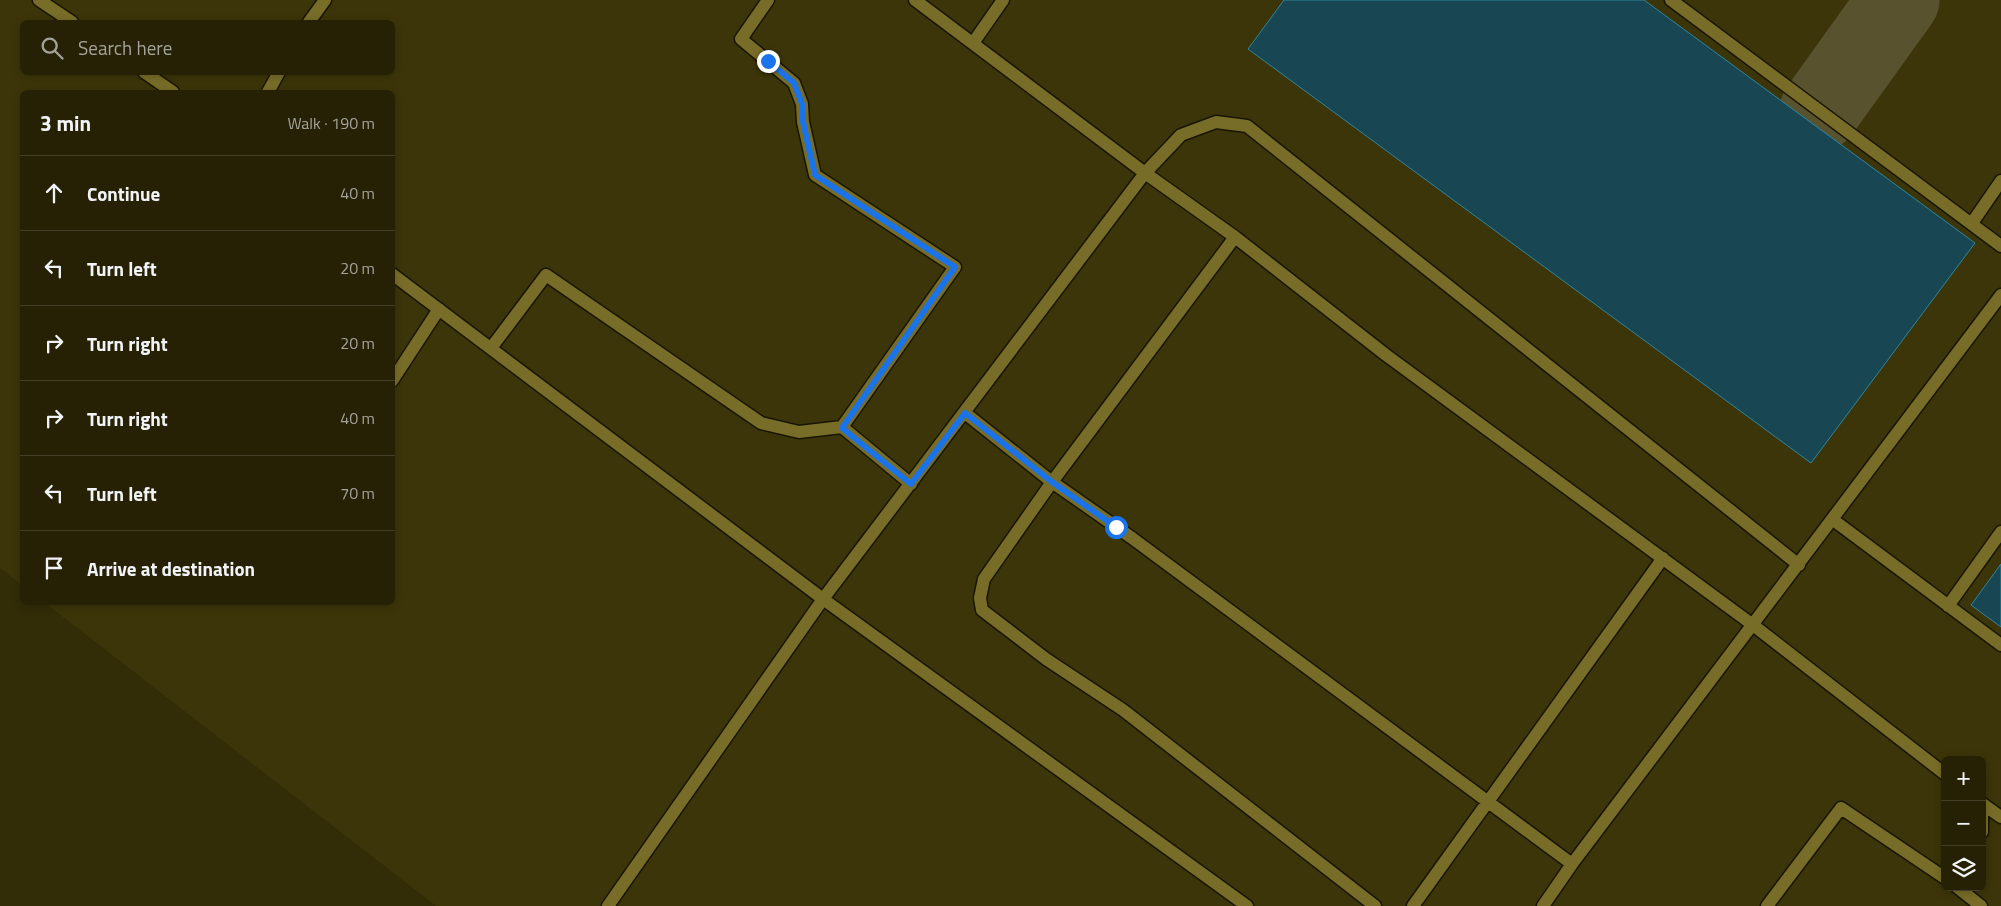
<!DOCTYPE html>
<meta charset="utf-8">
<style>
:root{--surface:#262105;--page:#322e13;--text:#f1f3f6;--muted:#a4a39a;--line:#423e27}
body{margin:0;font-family:"Titillium Web",sans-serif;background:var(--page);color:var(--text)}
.controls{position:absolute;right:15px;bottom:15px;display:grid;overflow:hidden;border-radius:8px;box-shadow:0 2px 8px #0003}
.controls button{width:45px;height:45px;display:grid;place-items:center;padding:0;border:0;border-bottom:1px solid var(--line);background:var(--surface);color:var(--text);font:25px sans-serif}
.stop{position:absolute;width:15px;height:15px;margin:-11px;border:4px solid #1a73e8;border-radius:50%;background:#fff}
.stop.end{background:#1a73e8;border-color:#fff;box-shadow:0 1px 5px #0008}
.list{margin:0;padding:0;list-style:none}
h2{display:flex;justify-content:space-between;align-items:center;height:65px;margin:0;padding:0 20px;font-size:21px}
h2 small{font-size:16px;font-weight:400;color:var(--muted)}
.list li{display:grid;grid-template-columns:32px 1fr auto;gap:15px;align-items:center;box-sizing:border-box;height:75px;padding:0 20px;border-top:1px solid var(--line)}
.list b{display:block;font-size:19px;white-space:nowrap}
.list em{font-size:16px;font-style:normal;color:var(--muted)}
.icon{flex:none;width:28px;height:28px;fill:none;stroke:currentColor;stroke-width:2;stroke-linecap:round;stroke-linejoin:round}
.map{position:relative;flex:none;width:2001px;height:906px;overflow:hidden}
.search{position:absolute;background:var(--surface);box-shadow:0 2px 8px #0003;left:20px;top:20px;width:375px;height:55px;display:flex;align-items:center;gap:12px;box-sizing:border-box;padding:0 18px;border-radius:8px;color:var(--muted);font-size:19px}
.panel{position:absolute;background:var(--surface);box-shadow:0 2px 8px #0003;left:20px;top:90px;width:375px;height:515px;border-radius:8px}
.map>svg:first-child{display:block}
.built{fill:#3c3509;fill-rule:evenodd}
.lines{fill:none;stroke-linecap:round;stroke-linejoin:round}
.taxiway{stroke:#58522e;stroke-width:81}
.building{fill:#184653;stroke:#2e869f}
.minor-casing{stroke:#181502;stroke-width:15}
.minor{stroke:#786d28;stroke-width:12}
.route{stroke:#1a73e8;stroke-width:6}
</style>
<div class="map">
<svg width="2001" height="906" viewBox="0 0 2001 906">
<rect width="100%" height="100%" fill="#322c07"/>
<path class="built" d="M0 0H2001V906H436L45 603 392 602V92H22V585L0 568ZM22 22H392V72H22ZM1945 760H1982V887H1945Z"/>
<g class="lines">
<path class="taxiway" d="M1820 110 1899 0"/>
</g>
<path class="building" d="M1284 0H1644L1975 243 1811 463 1248 49Z
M2001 564V627L1971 605Z"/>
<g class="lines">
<defs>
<path id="minor" d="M39 0 72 22
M768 0 741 39 794 83 802 104 803 122 815 175 955 267 842 427
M1671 0 2001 246
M309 22 325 0
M973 43 1003 0
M144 72 173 92
M268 92 279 72
M1972 223 2001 181
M1235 237 1145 173 1181 135 1216 122 1247 126 1799 565
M392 274 823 599 1247 906
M491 348 546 275 761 423 799 432 842 427 911 484
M392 381 439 309
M965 413 1052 482 1132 538 1572 864
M1832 519 2001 645
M1948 606 2001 532
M1982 803V832
M1984 805 2001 817
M1957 887 1981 906
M608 906 823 599 1145 173 915 0
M1375 906 1123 710 1046 659 982 610 980 598 984 579 1052 482 1235 237 1386 355 1753 625 1945 774
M1413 906 1663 558
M1543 906 1572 864 2001 295
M1767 906 1841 808 1945 878"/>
</defs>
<use href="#minor" class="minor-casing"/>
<use href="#minor" class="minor"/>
</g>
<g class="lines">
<path class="route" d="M768 61 794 83 802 104 803 122 815 175 955 267 842 428 911 484 965 413 1052 482 1116 527"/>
</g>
</svg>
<div class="controls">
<button>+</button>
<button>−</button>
<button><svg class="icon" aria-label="layers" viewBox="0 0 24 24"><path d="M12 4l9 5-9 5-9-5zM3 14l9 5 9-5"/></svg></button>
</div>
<div class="stop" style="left:1116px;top:527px"></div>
<div class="stop end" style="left:768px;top:61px"></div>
<div class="search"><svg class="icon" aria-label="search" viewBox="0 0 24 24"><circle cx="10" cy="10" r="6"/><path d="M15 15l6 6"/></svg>Search here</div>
<section class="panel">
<h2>3 min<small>Walk · 190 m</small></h2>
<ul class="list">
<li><svg class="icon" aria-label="ahead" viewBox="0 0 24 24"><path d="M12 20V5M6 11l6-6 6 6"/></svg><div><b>Continue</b></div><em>40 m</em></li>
<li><svg class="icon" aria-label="left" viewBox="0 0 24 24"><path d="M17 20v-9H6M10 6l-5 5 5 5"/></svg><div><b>Turn left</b></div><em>20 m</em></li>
<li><svg class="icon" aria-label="right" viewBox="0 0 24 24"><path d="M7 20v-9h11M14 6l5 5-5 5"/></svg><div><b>Turn right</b></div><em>20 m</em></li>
<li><svg class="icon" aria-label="right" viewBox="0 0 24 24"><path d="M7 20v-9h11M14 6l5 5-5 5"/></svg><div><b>Turn right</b></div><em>40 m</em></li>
<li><svg class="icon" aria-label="left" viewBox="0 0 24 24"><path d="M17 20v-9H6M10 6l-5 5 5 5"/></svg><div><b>Turn left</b></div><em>70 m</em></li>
<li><svg class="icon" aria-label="arrive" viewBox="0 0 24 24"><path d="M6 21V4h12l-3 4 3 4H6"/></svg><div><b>Arrive at destination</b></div></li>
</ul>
</section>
</div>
